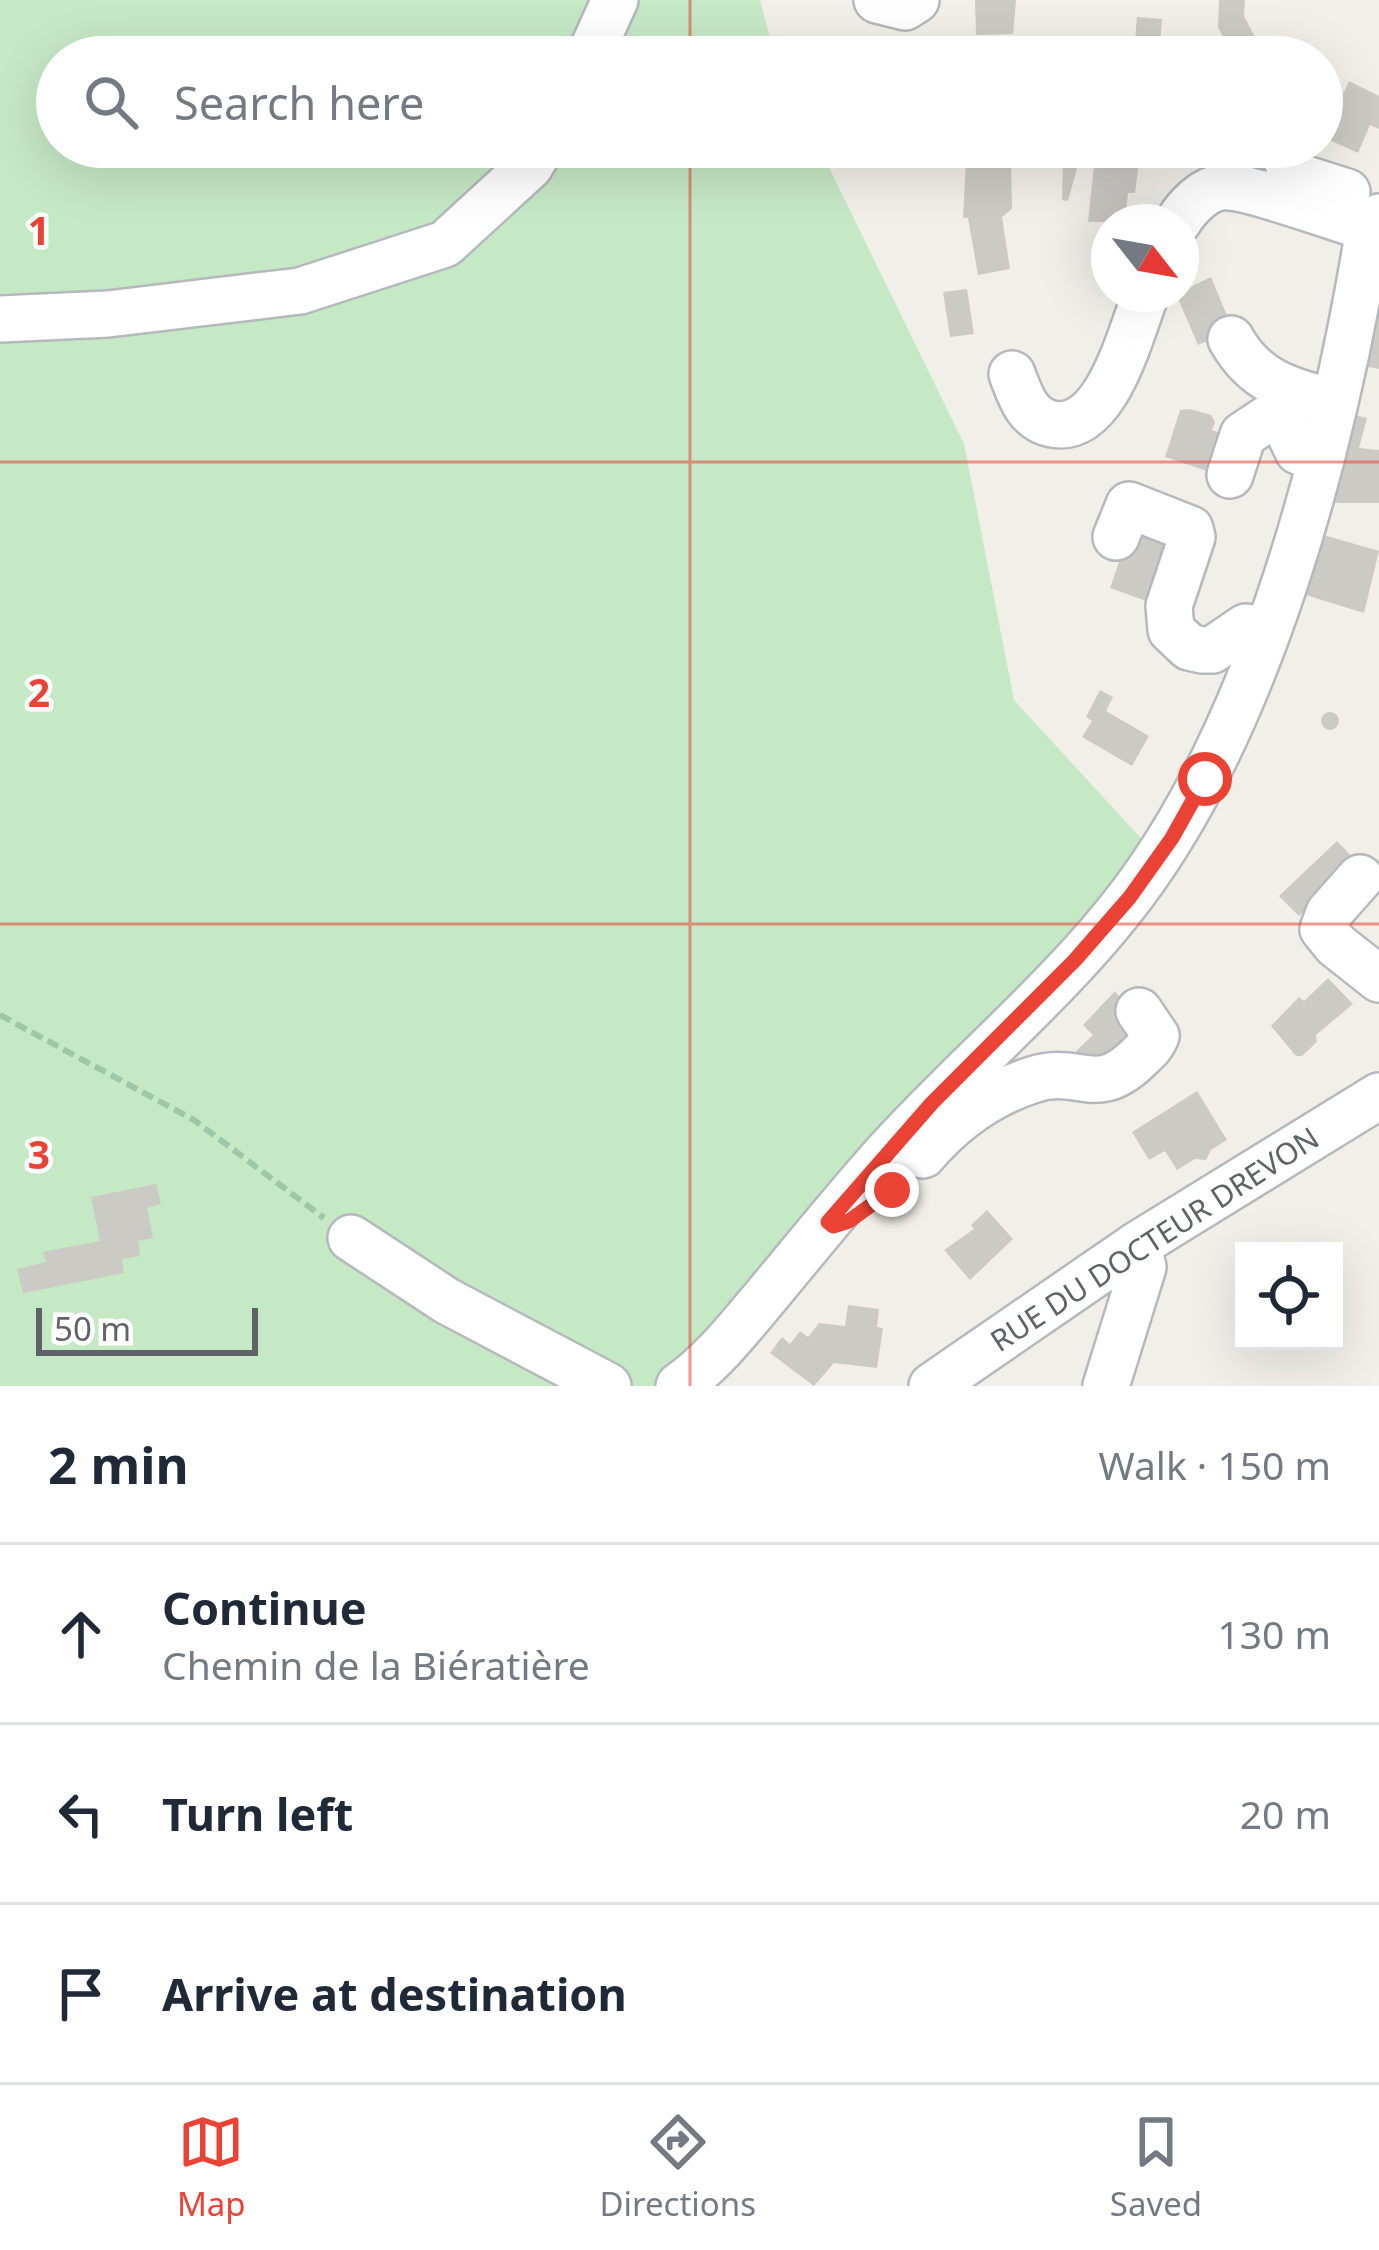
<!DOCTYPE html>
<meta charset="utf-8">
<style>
:root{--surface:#fff;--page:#f6f6f7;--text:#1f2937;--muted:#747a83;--line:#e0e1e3;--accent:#ea4335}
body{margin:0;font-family:"Noto Sans",sans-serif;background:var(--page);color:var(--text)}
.controls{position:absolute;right:36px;bottom:36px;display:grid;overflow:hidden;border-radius:0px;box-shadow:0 12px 48px #0002}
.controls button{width:108px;height:108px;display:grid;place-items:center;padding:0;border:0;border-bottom:3px solid var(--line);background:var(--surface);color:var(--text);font:60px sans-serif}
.compass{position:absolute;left:1091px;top:204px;width:108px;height:108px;border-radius:50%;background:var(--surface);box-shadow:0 12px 48px #0002;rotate:121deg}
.scale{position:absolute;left:36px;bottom:30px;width:222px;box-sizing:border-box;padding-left:12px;border:6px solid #5f6368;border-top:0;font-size:33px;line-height:42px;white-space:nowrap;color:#5f6368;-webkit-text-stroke:9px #fff;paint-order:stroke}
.stop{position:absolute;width:36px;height:36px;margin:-27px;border:9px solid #ea4335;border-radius:50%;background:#fff}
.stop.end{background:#ea4335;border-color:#fff;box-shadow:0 3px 12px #0008}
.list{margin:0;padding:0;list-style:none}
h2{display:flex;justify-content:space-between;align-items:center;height:156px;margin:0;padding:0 48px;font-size:51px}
h2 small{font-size:39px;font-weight:400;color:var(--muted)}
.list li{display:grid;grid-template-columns:78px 1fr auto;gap:36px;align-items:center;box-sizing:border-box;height:180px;padding:0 48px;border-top:3px solid var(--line)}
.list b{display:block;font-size:45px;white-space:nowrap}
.list p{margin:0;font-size:39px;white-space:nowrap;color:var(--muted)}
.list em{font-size:39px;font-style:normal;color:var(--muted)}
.icon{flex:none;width:66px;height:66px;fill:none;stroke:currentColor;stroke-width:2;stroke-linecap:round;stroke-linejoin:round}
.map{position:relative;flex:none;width:1379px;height:1386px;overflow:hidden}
.search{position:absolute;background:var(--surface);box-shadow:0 12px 48px #0002;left:36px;right:36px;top:36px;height:132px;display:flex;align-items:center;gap:30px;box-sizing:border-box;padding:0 42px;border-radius:66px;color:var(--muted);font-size:45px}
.sheet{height:696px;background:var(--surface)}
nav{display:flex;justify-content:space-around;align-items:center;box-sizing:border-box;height:168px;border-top:3px solid var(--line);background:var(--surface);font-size:33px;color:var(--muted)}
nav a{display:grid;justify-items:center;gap:6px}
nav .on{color:var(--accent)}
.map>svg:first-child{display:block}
.green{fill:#c5e8c5}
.building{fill:#cccac5}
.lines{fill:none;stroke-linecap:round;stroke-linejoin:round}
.minor-casing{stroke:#b5b8bc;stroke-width:50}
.path{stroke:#9cc7a9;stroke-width:6;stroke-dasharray:12 6;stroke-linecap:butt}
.minor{stroke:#fff;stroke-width:45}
.route{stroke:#ea4335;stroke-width:15}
.grid{fill:none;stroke:#ea4335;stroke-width:3;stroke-opacity:0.55}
.labels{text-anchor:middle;stroke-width:9;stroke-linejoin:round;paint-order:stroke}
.street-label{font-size:30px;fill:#5f6368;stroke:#fff}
.grid-label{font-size:39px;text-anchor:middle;font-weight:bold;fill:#ea4335;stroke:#fff;stroke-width:9;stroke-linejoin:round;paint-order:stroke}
</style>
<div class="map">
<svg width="1379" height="1386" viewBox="0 0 1379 1386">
<rect width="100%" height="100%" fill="#f1efe8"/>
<path class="green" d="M0 0H760L775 57H57V147H819L964 444 1014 700 1149 847 680 1386H0Z"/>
<path class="building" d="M975 0H1016L1013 34 976 35Z
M1219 0H1245L1244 16 1265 57H1225L1232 54 1218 27Z
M1137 17 1162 19 1159 57 1096 56 1097 39 1135 40Z
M1349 81 1379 96V129L1370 125 1358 153 1323 137Z
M1095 156 1139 161 1135 193H1128L1125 222H1088Z
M966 162 1011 164 1012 209 1002 217 1010 269 978 275 968 218H963Z
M1063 163 1078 165 1068 201 1062 200Z
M1211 277 1233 330 1198 345 1176 294Z
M967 289 974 334 950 337 943 292Z
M1379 296V369L1353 364Z
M1190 409 1211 415 1215 422 1212 430 1228 436 1216 474 1165 457 1180 410Z
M1341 412 1367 418 1359 448 1379 450V503H1322L1349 447 1334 439Z
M1133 522 1169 534 1155 604 1110 588Z
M1320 534 1379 551 1364 613 1299 593Z
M1100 690 1113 697 1106 711 1149 736 1132 766 1082 737 1092 721 1086 717Z
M1321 721a9 9 0 1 1 18 0a9 9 0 1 1-18 0Z
M1337 841 1357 862 1299 916 1279 896Z
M1328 978 1353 1004 1316 1035 1317 1042 1302 1056H1296L1271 1026 1299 997 1304 1001Z
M1115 991 1151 1038 1103 1077 1076 1051 1093 1035 1083 1025Z
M1197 1091 1227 1140 1211 1150 1206 1160 1195 1159 1177 1170 1165 1151 1149 1160 1132 1132Z
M156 1184 161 1204 147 1208 153 1238 138 1241 140 1256 122 1259 124 1273 23 1293 17 1269 46 1262 43 1252 100 1241 91 1197Z
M987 1210 1013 1239 970 1280 944 1250 974 1229 971 1225Z
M848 1305 879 1309 877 1327 883 1328 877 1368 834 1363 814 1386 770 1353 782 1337 790 1344 800 1331 808 1337 819 1323 845 1326Z"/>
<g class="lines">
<defs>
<path id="minor" d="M877 0 905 7 916 0
M589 57 615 0
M1281 147 1293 175 1347 192
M1178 222C1187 207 1204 189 1222 187 1245 184 1343 221 1372 229
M0 319 108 314 300 291 445 244 530 166 541 147
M1231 339C1254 381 1289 391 1332 402
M1012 374C1020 395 1027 419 1052 424 1107 435 1130 333 1146 294
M1230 475 1243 435 1267 419 1286 426 1298 451 1318 460
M1116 537 1129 505 1190 529 1192 537 1169 606 1171 630 1189 647 1202 650H1212L1246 627 1267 630
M1360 878 1329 913 1323 929 1336 945 1379 979
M923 1155C953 1120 989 1094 1032 1080 1080 1064 1095 1100 1138 1058 1146 1050 1152 1046 1156 1036L1139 1011
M351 1238 447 1301 608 1386
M679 1386C713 1362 740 1327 767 1295 806 1248 844 1201 884 1156 964 1067 1061 989 1133 893 1262 721 1332 451 1367 241L1379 217
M932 1386 1137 1245 1379 1096
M1106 1386 1143 1267 1137 1245"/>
</defs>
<use href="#minor" class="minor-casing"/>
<path class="path" d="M0 1015 194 1120 324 1218"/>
<use href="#minor" class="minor"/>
</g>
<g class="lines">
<path class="route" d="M892 1190 849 1221 833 1226 828 1222 932 1103 1075 960 1130 897 1172 838 1205 779"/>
</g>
<path class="grid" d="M690 0V57M690 147V1386M0 462H1379M0 924H1379"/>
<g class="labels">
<g class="street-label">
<text transform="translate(1155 1240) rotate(-33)" y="10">RUE DU DOCTEUR DREVON</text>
</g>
</g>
<g class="grid-label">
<text x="39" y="245">1</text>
<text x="39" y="707">2</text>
<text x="39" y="1169">3</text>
</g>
</svg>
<div class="controls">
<button><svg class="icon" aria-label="locate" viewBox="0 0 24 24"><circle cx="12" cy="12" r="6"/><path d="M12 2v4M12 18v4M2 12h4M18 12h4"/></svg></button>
</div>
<svg class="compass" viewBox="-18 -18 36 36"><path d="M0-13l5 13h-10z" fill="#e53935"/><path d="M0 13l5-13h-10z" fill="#747a83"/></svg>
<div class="scale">50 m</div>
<div class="stop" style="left:1205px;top:779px"></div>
<div class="stop end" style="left:892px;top:1190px"></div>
<div class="search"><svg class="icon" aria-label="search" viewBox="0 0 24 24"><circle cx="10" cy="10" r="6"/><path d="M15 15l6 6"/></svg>Search here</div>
</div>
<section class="sheet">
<h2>2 min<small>Walk · 150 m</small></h2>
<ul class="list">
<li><svg class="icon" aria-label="ahead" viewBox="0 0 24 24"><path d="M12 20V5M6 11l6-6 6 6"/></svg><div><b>Continue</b><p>Chemin de la Biératière</p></div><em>130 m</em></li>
<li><svg class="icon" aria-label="left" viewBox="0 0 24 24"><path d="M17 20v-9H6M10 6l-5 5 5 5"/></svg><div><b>Turn left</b></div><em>20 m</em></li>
<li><svg class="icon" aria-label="arrive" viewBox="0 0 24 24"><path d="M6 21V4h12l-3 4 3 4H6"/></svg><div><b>Arrive at destination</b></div></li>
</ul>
</section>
<nav>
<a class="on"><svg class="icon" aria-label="map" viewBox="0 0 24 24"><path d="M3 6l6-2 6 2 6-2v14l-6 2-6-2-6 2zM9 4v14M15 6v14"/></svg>Map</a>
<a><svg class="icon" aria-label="directions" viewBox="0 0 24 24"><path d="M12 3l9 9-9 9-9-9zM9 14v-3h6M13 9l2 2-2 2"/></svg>Directions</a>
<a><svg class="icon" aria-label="saved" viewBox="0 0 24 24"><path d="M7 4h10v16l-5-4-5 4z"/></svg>Saved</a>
</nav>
